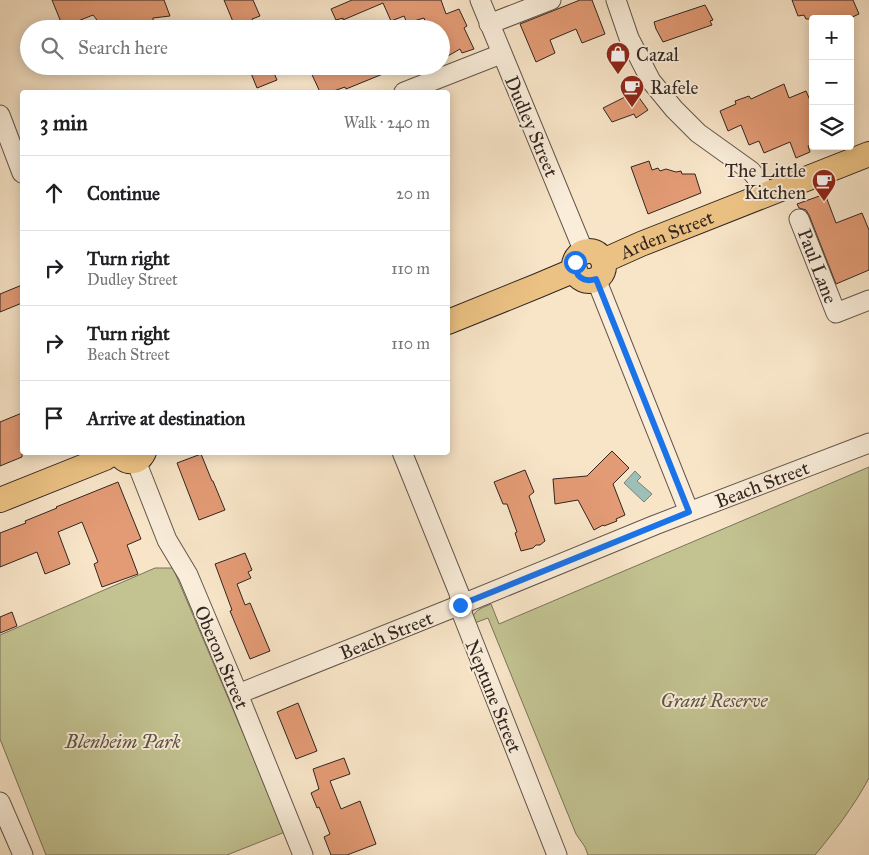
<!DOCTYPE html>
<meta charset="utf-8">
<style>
:root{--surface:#fff;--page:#f2f2f2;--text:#202124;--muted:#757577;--line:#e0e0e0}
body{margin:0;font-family:"IM FELL Great Primer",serif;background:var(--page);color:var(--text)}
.controls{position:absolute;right:15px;top:15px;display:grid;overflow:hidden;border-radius:5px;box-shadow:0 2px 12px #0003}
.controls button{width:45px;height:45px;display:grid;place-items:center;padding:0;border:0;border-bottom:1px solid var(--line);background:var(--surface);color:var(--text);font:25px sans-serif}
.stop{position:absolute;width:15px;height:15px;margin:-11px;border:4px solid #1a73e8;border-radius:50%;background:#fff}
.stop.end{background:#1a73e8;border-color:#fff;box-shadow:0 1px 5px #0008}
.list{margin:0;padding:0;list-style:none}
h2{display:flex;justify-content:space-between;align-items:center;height:65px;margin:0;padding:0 20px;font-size:21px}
h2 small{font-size:16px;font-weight:400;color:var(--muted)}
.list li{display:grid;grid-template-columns:32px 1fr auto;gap:15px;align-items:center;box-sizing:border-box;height:75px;padding:0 20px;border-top:1px solid var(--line)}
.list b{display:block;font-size:19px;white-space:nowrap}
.list p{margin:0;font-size:16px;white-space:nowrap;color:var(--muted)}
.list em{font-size:16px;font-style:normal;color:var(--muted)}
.icon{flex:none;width:28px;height:28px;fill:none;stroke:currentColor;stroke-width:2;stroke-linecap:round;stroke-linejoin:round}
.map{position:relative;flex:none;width:869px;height:855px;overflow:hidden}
.search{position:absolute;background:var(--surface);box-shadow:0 2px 12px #0003;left:20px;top:20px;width:430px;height:55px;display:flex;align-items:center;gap:12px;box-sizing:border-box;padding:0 18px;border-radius:28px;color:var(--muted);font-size:19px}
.panel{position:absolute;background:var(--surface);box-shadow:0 2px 12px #0003;left:20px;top:90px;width:430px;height:365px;border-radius:5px}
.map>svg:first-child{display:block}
.green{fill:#c3c392;stroke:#7a745a}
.water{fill:#9dbfb8;stroke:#72817c}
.building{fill:#e39b75;stroke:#312521}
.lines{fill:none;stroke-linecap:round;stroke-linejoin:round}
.minor-casing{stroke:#63554b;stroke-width:21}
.major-casing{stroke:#312521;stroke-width:26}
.minor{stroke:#faeedb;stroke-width:19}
.major{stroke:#ecc284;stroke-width:24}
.route{stroke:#1a73e8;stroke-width:6}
.labels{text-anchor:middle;stroke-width:4;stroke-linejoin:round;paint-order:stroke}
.poi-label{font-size:19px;fill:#312521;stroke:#faeedb;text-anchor:start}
.street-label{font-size:19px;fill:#312521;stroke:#faeedb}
.park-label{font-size:19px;font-style:italic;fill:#5d5443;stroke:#faeedb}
</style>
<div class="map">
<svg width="869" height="855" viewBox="0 0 869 855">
<rect width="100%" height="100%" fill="#f8e5c8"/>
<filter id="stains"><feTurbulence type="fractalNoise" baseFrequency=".004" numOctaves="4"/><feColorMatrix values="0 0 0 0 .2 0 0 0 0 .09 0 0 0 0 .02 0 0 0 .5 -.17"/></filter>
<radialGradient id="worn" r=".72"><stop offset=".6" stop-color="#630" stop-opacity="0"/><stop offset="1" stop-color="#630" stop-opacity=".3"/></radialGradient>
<path class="green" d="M869 467V778C854 806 835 831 815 855H588L585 847 576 834 488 618 472 624C472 610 480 609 491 604L499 624Z
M155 568H173L285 832 227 855H46L0 739V635Z"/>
<path class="water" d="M635 471 641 477 637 481 652 494 644 502 624 483Z"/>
<path class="building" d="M52 0H164L170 16 153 18V25L120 27 121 29H103L101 25 93 15 63 27Z
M224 0H253L260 16 252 19 256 29H236Z
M352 0H441L446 14 459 9 467 26 464 28 474 49 462 53 460 49 441 60V29H428L424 18 407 23 404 16 391 21 383 3 343 20V18L336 20 331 9Z
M580 0H592L605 34 582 43 576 29 550 40 555 53 536 62 520 24Z
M792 0H853L859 14 848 19H806L804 15 798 16Z
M705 5 713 20 710 21 712 25 663 42 656 29 654 22Z
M248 66H271L277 80 257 88Z
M308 66H400V67L346 89 345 87 331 92H320Z
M784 84 789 98 806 91 813 107V144L808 146 810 152 796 158 790 142 764 153 759 141 749 145 741 125 728 131 720 111 736 104 735 101 749 96 751 99Z
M635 92 648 110 636 118 634 114 612 122 603 108Z
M649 161 652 170 658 168 660 171 666 169 676 172 681 171 682 174H695L701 193 648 214 631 167Z
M825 194 836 223 862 213 869 230V270L836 284 809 215 806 210 799 208 797 204Z
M22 285V303L0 312V294Z
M22 413V457L0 466V422Z
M612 451 629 468 613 484 625 515 616 519 617 521 604 526 603 525 594 530 578 500 555 504 553 479 587 476Z
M201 454 212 481H213L225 510 199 520 177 463Z
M525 470 534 492 529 496 545 541 540 545H536L533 548 521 551 515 533 517 532 507 504H503L494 482Z
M118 482 141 539 127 545 138 574 102 587 94 564 98 562 82 522 58 532 70 564 45 574 37 552 0 567V533L26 523 25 521 57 508 56 507Z
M245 553 252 570 248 572 251 578 237 584 245 605 250 603 270 651 250 659 230 611 232 610 215 564Z
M12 612 17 626 0 633V617Z
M298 703 317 751 296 759 277 712Z
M344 758 350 774 330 781 341 809 360 801 376 844 347 855H331L324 837 330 834 319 807 317 808 311 793 319 789 313 769Z"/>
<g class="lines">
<defs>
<path id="minor" d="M480 0 584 252
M616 0 629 38 651 81 674 109 698 133 751 171 759 181 766 194
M489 24 551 0
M404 92 501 54
M0 115 22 173
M799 219 836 313 869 300
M596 279 689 512
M402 452 459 593 463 616 557 855
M136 461 167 540 188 575 238 694 303 855
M238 694 460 605 655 525 869 443
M0 802 23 855"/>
<g id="major">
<circle cx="589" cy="266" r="15"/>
<path id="s1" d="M603 261 641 244 869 154"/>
<path d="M448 322 537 286 575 270"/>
<path d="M118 452C124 464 138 465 144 452"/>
<path d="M0 500 105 458 114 452"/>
</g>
</defs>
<use href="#minor" class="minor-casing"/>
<use href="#major" class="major-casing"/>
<use href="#minor" class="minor"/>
<use href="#major" class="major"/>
</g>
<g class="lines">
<path class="route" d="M460 605 689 512 596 279C583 283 574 276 575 262"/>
</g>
<defs>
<symbol id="shop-pin" viewBox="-11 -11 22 30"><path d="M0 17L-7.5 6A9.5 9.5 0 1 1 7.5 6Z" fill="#8f2418" stroke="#faeedb"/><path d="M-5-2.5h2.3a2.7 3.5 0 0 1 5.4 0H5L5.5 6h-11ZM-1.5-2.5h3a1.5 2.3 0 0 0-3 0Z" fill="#fff"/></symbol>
<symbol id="cafe-pin" viewBox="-11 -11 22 30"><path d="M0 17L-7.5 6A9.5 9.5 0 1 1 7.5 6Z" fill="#8f2418" stroke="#faeedb"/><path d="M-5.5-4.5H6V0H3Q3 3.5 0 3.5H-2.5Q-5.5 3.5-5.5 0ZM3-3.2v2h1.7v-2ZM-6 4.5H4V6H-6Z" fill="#fff"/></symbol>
</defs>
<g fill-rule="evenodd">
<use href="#shop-pin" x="604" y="40" width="28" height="38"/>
<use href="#cafe-pin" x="618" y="73" width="28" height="38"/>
<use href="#cafe-pin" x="810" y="167" width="28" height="38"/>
</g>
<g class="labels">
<g class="poi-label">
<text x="636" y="61">Cazal</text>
<text x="650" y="94">Rafele</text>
<text x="806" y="177" text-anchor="end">The Little<tspan x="806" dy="22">Kitchen</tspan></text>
</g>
<g class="street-label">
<text transform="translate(532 126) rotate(67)" y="7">Dudley Street</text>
<text dy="7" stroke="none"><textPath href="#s1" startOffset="69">Arden Street</textPath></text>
<text transform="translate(818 266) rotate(69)" y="7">Paul Lane</text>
<text transform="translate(762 484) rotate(-21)" y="7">Beach Street</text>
<text transform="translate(386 635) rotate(-22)" y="7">Beach Street</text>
<text transform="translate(222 657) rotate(67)" y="7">Oberon Street</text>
<text transform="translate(494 696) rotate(68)" y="7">Neptune Street</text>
</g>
<g class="park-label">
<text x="714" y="707">Grant Reserve</text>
<text x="123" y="748">Blenheim Park</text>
</g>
</g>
<rect width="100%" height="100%" filter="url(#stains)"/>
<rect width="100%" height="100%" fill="url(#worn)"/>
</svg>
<div class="controls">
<button>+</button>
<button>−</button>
<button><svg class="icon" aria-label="layers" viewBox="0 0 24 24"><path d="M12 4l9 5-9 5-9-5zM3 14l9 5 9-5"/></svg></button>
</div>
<div class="stop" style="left:575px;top:262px"></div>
<div class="stop end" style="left:460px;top:605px"></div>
<div class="search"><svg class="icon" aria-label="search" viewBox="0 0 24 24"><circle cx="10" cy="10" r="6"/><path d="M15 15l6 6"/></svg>Search here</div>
<section class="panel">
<h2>3 min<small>Walk · 240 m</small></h2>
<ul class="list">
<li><svg class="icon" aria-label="ahead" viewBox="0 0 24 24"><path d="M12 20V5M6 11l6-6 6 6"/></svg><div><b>Continue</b></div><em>20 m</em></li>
<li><svg class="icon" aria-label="right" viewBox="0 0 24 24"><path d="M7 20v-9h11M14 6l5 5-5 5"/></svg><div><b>Turn right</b><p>Dudley Street</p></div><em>110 m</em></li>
<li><svg class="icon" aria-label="right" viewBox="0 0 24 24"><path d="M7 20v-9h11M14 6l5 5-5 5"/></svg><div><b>Turn right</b><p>Beach Street</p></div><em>110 m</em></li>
<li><svg class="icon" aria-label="arrive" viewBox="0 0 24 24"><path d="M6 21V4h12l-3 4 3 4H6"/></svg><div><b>Arrive at destination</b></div></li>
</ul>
</section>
</div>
